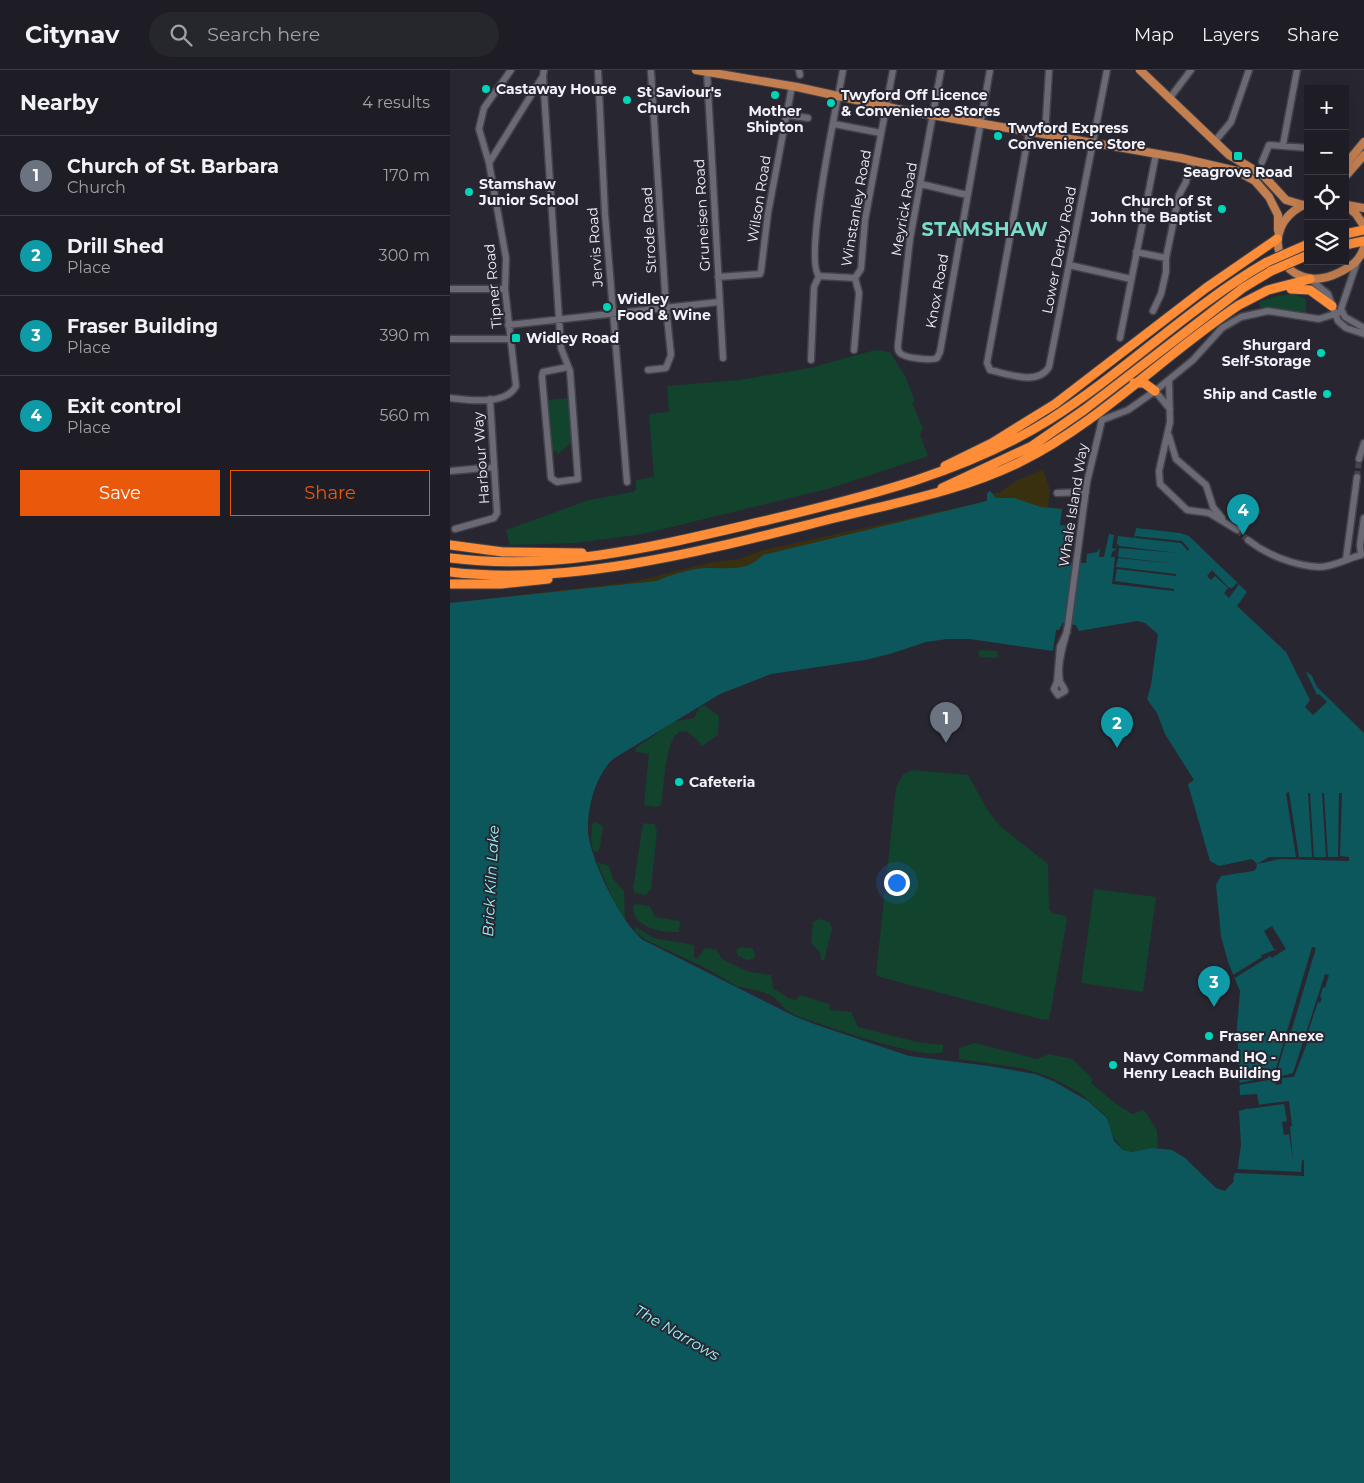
<!DOCTYPE html>
<meta charset="utf-8">
<style>
:root{--surface:#1e1d25;--page:#26262d;--text:#f1f3f6;--muted:#a1a2a7;--line:#3c3b42;--accent:#ea580c}
body{margin:0;font-family:Montserrat,sans-serif;background:var(--page);color:var(--text)}
.controls{position:absolute;right:15px;top:15px;display:grid;overflow:hidden;border-radius:0px;box-shadow:0 5px 20px #0002}
.controls button{width:45px;height:45px;display:grid;place-items:center;padding:0;border:0;border-bottom:1px solid var(--line);background:var(--surface);color:var(--text);font:25px sans-serif}
.you{position:absolute;left:446px;top:812px;width:18px;height:18px;margin:-12px;border:4px solid #fff;border-radius:50%;background:#1a73e8;box-shadow:0 0 0 8px #1a73e833}
.badge{display:grid;place-items:center;width:32px;height:32px;border-radius:50%;background:var(--accent);color:#fff;font-size:16px;font-weight:700}
.pin{position:absolute;translate:-50% -41px;filter:drop-shadow(0 1px 2px #0008)}
.pin::after{content:'';position:absolute;top:26px;width:18px;height:15px;background:inherit;clip-path:polygon(0 0,100% 0,50% 100%)}
.list{margin:0;padding:0;list-style:none}
h2{display:flex;justify-content:space-between;align-items:center;height:65px;margin:0;padding:0 20px;font-size:21px}
h2 small{font-size:16px;font-weight:400;color:var(--muted)}
.list li{display:grid;grid-template-columns:32px 1fr auto;gap:15px;align-items:center;box-sizing:border-box;height:80px;padding:0 20px;border-top:1px solid var(--line)}
.list b{display:block;font-size:19px;white-space:nowrap}
.list p{margin:0;font-size:16px;white-space:nowrap;color:var(--muted)}
.list em{font-size:16px;font-style:normal;color:var(--muted)}
.actions{display:flex;gap:10px;padding:15px 20px}
.actions a{flex:1;padding:11px 0;border:1px solid var(--accent);border-radius:0px;text-align:center;font-size:18px;color:var(--accent)}
.actions .main{background:var(--accent);color:#fff}
.icon{flex:none;width:28px;height:28px;fill:none;stroke:currentColor;stroke-width:2;stroke-linecap:round;stroke-linejoin:round}
.map{position:relative;flex:none;width:914px;height:1413px;overflow:hidden}
header{display:flex;align-items:center;gap:30px;box-sizing:border-box;height:70px;padding:0 25px;background:var(--surface);border-bottom:1px solid var(--line)}
header strong{font-size:24px}
nav{display:flex;gap:28px;margin-inline-start:auto;font-size:18px}
.search{width:350px;height:45px;background:var(--page);display:flex;align-items:center;gap:12px;box-sizing:border-box;padding:0 18px;border-radius:28px;color:var(--muted);font-size:19px}
main{display:flex}
aside{flex:1;background:var(--surface)}
.map>svg:first-child{display:block}
.green{fill:#11432d}
.sand{fill:#38300f}
.water{fill:#0c575c;fill-rule:evenodd}
.pier{fill:#282731}
.lines{fill:none;stroke-linecap:round;stroke-linejoin:round}
.minor-tunnel{stroke:#46454f;stroke-width:6;stroke-dasharray:6 3;stroke-linecap:butt}
.minor-casing{stroke:#424249;stroke-width:9}
.major-casing{stroke:#424249;stroke-width:10}
.highway-casing{stroke:#424249;stroke-width:11}
.minor{stroke:#6a6974;stroke-width:6}
.major{stroke:#c37f50;stroke-width:8}
.highway{stroke:#ff8d38;stroke-width:9}
.highway-bridge-casing{stroke:#424249;stroke-width:11;stroke-linecap:butt}
.highway-bridge{stroke:#ff8d38;stroke-width:9}
.poi-dot{fill:#00d5b7;stroke:#282731;stroke-width:2}
.labels{text-anchor:middle;stroke-width:4;stroke-linejoin:round;paint-order:stroke}
.poi-label{font-size:14px;font-weight:bold;fill:#f2f2f8;stroke:#282731;text-anchor:start}
.street-label{font-size:14px;fill:#f2f2f8;stroke:#282731}
.water-label{font-size:15px;font-style:italic;fill:#9af2f9;stroke:#282731}
.district-label{font-size:19px;font-weight:bold;letter-spacing:1px;fill:#79ddc7;stroke:#282731}
</style>
<header>
<strong>Citynav</strong>
<div class="search"><svg class="icon" aria-label="search" viewBox="0 0 24 24"><circle cx="10" cy="10" r="6"/><path d="M15 15l6 6"/></svg>Search here</div>
<nav><a>Map</a><a>Layers</a><a>Share</a></nav>
</header>
<main>
<aside>
<h2>Nearby<small>4 results</small></h2>
<ul class="list">
<li><span class="badge" style="background:#6b7280">1</span><div><b>Church of St. Barbara</b><p>Church</p></div><em>170 m</em></li>
<li><span class="badge" style="background:#0f9aa8">2</span><div><b>Drill Shed</b><p>Place</p></div><em>300 m</em></li>
<li><span class="badge" style="background:#0f9aa8">3</span><div><b>Fraser Building</b><p>Place</p></div><em>390 m</em></li>
<li><span class="badge" style="background:#0f9aa8">4</span><div><b>Exit control</b><p>Place</p></div><em>560 m</em></li>
</ul>
<div class="actions"><a class="main">Save</a><a>Share</a></div>
</aside>
<div class="map">
<svg width="914" height="1413" viewBox="0 0 914 1413">
<rect width="100%" height="100%" fill="#282731"/>
<path class="green" d="M843 224 856 229V242L810 237 809 232 826 226Z
M425 280 440 282 455 306 465 331 462 333 473 358 470 365 478 386 381 418 193 464 126 473 60 475 56 460 139 430 183 422 186 419V410L204 407 199 344 219 342 217 316 289 310 360 298Z
M119 328 123 371 107 385V381L102 382 98 330Z
M530 580 546 581 549 586 545 588 531 587 528 584Z
M254 635 269 646 268 665 252 676C215 627 215 715 211 735L207 737 194 735 199 684 185 682 186 678 223 652 244 648 249 638Z
M462 700 518 705 538 741 550 756 598 794 599 839 602 843 615 846 617 850 599 950 590 949 430 907 426 904 446 718 453 704Z
M145 752 153 756 150 777 147 782 143 781 141 768 142 754Z
M193 753 204 754 207 760 201 819 196 825 185 823 183 819Z
M147 792 159 796 163 809 174 821 175 850 163 829Z
M644 819 706 827 693 922 631 913Z
M186 834 200 836 205 847 230 851 229 862C213 863 182 858 183 836Z
M370 849 379 852 382 858 374 891 371 890 370 882 361 873 363 852Z
M186 857 204 868 244 875V887L247 889 255 878 266 879 272 889 299 902 321 905 323 918 338 928 346 930 350 925 379 934 380 940 401 942 408 957 467 972 493 975V982C477 992 370 954 347 946L335 939 324 927 310 921 286 916 256 898 196 870 184 861Z
M290 877 302 878 305 883 304 889 297 890 288 886 286 881Z
M525 973 587 989 599 984 622 989 643 1009 641 1013 665 1033 682 1044 694 1040 707 1060 708 1078 682 1082 673 1080 660 1062 657 1047 630 1023 600 1007 572 998 509 989V978Z"/>
<path class="sand" d="M593 399 600 420 598 437 612 439 312 495 0 547V533L182 512 263 492 289 489 309 481 537 431V423H549L564 412Z"/>
<path class="water" d="M540 421 546 428H564L591 437 612 439 610 455 619 456 614 485 619 486 618 492 636 493 637 484 647 482 650 478 649 487H654L659 464 664 465 662 478 666 479 668 466 684 468 686 458 730 463 739 466 797 522 787 536 836 582 848 606 857 602 862 606 867 617 914 663V1413H0V533L206 511C221 505 239 499 255 498 278 497 295 503 313 485L537 431V423ZM687 551 695 553 708 564 701 615 697 629 707 643 715 664 744 710 738 714 760 791 769 796 802 789 807 794 806 799 803 801 771 806 766 815 771 866 778 892 790 921 787 957 790 1025 807 1024 809 1035 789 1041 791 1075 787 1103H785L783 1109 784 1111 775 1121 766 1118 735 1088 722 1080 702 1078 682 1082 673 1080 664 1071 657 1048 638 1031 605 1012 585 1004 539 996 459 986 364 954 344 946 193 870C171 853 140 789 138 761 137 737 146 705 163 689L270 624 321 604 415 590 443 583 476 572 497 569H520L603 581 606 560H609L613 553 626 555 629 561Z"/>
<path class="pier" d="M685 466 732 471 739 479 738 481 731 473 685 468Z
M667 473 669 476 728 483 669 478 668 487 727 494 668 488 666 497 726 504V506L667 499 665 511 724 519V521L662 514 665 487H661L662 482 666 479V482Z
M762 500 778 517 782 518 788 512 789 514 779 528 774 523 778 518 765 506 761 510 757 506Z
M856 602 867 625 869 624 877 632 863 645 855 637 860 630 848 606Z
M839 722 849 787H862L858 723H860L864 787H876L872 723H874L878 787H888L889 723H892L890 786 899 787V791L830 789 807 794 819 787H846L836 723Z
M822 856 836 879 822 888 820 886 785 908 783 905 812 887 811 885 827 879H824L814 861Z
M862 877 866 878 839 969H837L834 977 828 998 830 999 832 1006 843 1003 875 904 879 905 875 918 873 917 870 927 872 928 870 933 868 932 858 962 861 963 844 1007 832 1008V1014L826 1015 825 1009 789 1015V1013L825 1006 824 1000 827 999 826 998Z
M839 1031 842 1056 840 1057 843 1091 839 1064 834 1065 832 1052 837 1051 834 1034 798 1039V1036Z
M852 1090H854V1106L786 1103V1099L851 1102Z"/>
<g class="lines">
<path class="minor-tunnel" d="M907 407 909 389
M787 460 798 470"/>
<defs>
<path id="minor" d="M148 0 155 144 177 412
M349 0 350 5
M491 0 460 169 448 274C448 278 447 280 450 283 454 288 482 291 487 288L490 282 540 0
M257 2 273 288
M93 6 109 249 111 278 120 301 128 409 107 412 101 408 92 307 93 302 118 297
M719 29 741 0
M336 45 358 48
M384 54 431 63
M579 62 537 293 540 300C558 304 588 316 599 297L657 0
M595 64 599 0
M765 71 781 52 799 0
M833 75 847 0
M812 92 819 75 858 78
M39 93 93 6 94 0
M471 114 517 125
M686 182 716 188
M907 192 891 239 895 247 914 258
M619 195 681 209
M369 206C353 190 388 30 393 0
M369 206 405 208
M268 207 310 204 311 201 318 143 342 16
M405 208 411 199 415 150 443 0
M861 210 878 224 888 251 896 258 914 264
M0 219H55
M703 241 711 224 716 202V188L729 125 736 112 739 97 744 92
M58 255 269 232
M670 268 706 84
M0 269H61
M404 280 409 223 405 208
M361 290 364 217 369 206
M198 300 216 298 221 285 216 237 201 2
M719 310 720 352 709 401 710 414 737 440 759 443 787 460
M705 321 720 339
M0 328C18 330 56 336 66 316L55 219 56 188 39 93 29 59 34 38 61 0
M719 366 726 389 756 415 763 437 772 448
M909 389 914 373
M1 401 44 397
M607 423 636 422
M5 459 44 448 47 443 40 329
M798 470C817 485 845 496 870 497 883 497 899 488 911 485L910 475 914 448
M896 489 907 407
M617 562 610 577 607 612 604 619 608 625 615 621C614 617 611 615 610 611 606 593 615 572 618 555L637 412 652 350 678 340 705 321 743 290 772 258 791 247 818 241 869 249 891 242"/>
<path id="major" d="M246 0 347 17 447 39 731 88 787 101 805 111 819 127 828 145V160
M690 0 779 85 813 105 836 130 853 135
M895 95 914 72
M895 107 914 85
M858 133C800 157 834 231 890 202 902 196 909 191 914 178
M895 135 906 144 914 156
M897 135 914 138"/>
<path id="highway" d="M895 164 914 160
M895 175 914 171
M841 219 860 220 882 236
M684 313H694L705 321
M495 396 542 373 605 334 756 218 827 169
M492 418 582 376 634 340 793 218 821 201
M0 475 53 482 132 483
M0 488C107 502 211 475 314 451 413 427 512 404 599 350 675 302 739 237 817 192
M0 502C126 517 267 477 389 447 450 432 513 420 570 392 649 353 715 284 789 235L818 220 860 209
M0 514H51L98 509"/>
</defs>
<use href="#minor" class="minor-casing"/>
<use href="#major" class="major-casing"/>
<use href="#highway" class="highway-casing"/>
<use href="#minor" class="minor"/>
<use href="#major" class="major"/>
<use href="#highway" class="highway"/>
<defs>
<path id="highway-bridge" d="M817 192 858 174
M821 201 858 185"/>
</defs>
<use href="#highway-bridge" class="highway-bridge-casing"/>
<use href="#highway-bridge" class="highway-bridge"/>
</g>
<g class="poi-dot">
<circle cx="36" cy="19" r="5"/>
<circle cx="325" cy="25" r="5"/>
<circle cx="177" cy="30" r="5"/>
<circle cx="381" cy="33" r="5"/>
<circle cx="548" cy="66" r="5"/>
<rect x="783" y="81" width="10" height="10" rx="2.5"/>
<circle cx="19" cy="122" r="5"/>
<circle cx="772" cy="139" r="5"/>
<circle cx="157" cy="237" r="5"/>
<rect x="61" y="263" width="10" height="10" rx="2.5"/>
<circle cx="871" cy="283" r="5"/>
<circle cx="877" cy="324" r="5"/>
<circle cx="229" cy="712" r="5"/>
<circle cx="759" cy="966" r="5"/>
<circle cx="663" cy="995" r="5"/>
</g>
<g class="labels">
<g class="poi-label">
<text x="46" y="24">Castaway House</text>
<text x="187" y="27">St Saviour's<tspan x="187" dy="16">Church</tspan></text>
<text x="391" y="30">Twyford Off Licence<tspan x="391" dy="16">&amp; Convenience Stores</tspan></text>
<text x="325" y="46" text-anchor="middle">Mother<tspan x="325" dy="16">Shipton</tspan></text>
<text x="558" y="63">Twyford Express<tspan x="558" dy="16">Convenience Store</tspan></text>
<text x="788" y="107" text-anchor="middle">Seagrove Road</text>
<text x="29" y="119">Stamshaw<tspan x="29" dy="16">Junior School</tspan></text>
<text x="762" y="136" text-anchor="end">Church of St<tspan x="762" dy="16">John the Baptist</tspan></text>
<text x="167" y="234">Widley<tspan x="167" dy="16">Food &amp; Wine</tspan></text>
<text x="76" y="273">Widley Road</text>
<text x="861" y="280" text-anchor="end">Shurgard<tspan x="861" dy="16">Self-Storage</tspan></text>
<text x="867" y="329" text-anchor="end">Ship and Castle</text>
<text x="239" y="717">Cafeteria</text>
<text x="769" y="971">Fraser Annexe</text>
<text x="673" y="992">Navy Command HQ -<tspan x="673" dy="16">Henry Leach Building</tspan></text>
</g>
<g class="street-label">
<text transform="translate(309 129) rotate(-81)" y="5">Wilson Road</text>
<text transform="translate(406 138) rotate(-80)" y="5">Winstanley Road</text>
<text transform="translate(454 139) rotate(-80)" y="5">Meyrick Road</text>
<text transform="translate(252 145) rotate(-93)" y="5">Gruneisen Road</text>
<text transform="translate(199 160) rotate(-93)" y="5">Strode Road</text>
<text transform="translate(145 177) rotate(-94)" y="5">Jervis Road</text>
<text transform="translate(609 180) rotate(-79)" y="5">Lower Derby Road</text>
<text transform="translate(43 216) rotate(-95)" y="5">Tipner Road</text>
<text transform="translate(487 221) rotate(-80)" y="5">Knox Road</text>
<text transform="translate(31 388) rotate(-94)" y="5">Harbour Way</text>
<text transform="translate(623 435) rotate(-81)" y="5">Whale Island Way</text>
</g>
<g class="water-label">
<text transform="translate(41 811) rotate(-87)" y="5">Brick Kiln Lake</text>
<text transform="translate(227 1263) rotate(30)" y="5">The Narrows</text>
</g>
<g class="district-label">
<text x="535" y="166">STAMSHAW</text>
</g>
</g>
</svg>
<div class="controls">
<button>+</button>
<button>−</button>
<button><svg class="icon" aria-label="locate" viewBox="0 0 24 24"><circle cx="12" cy="12" r="6"/><path d="M12 2v4M12 18v4M2 12h4M18 12h4"/></svg></button>
<button><svg class="icon" aria-label="layers" viewBox="0 0 24 24"><path d="M12 4l9 5-9 5-9-5zM3 14l9 5 9-5"/></svg></button>
</div>
<div class="you"></div>
<div class="pin badge" style="left:496px;top:673px;background:#6b7280">1</div>
<div class="pin badge" style="left:667px;top:678px;background:#0f9aa8">2</div>
<div class="pin badge" style="left:764px;top:937px;background:#0f9aa8">3</div>
<div class="pin badge" style="left:793px;top:465px;background:#0f9aa8">4</div>
</div>
</main>
